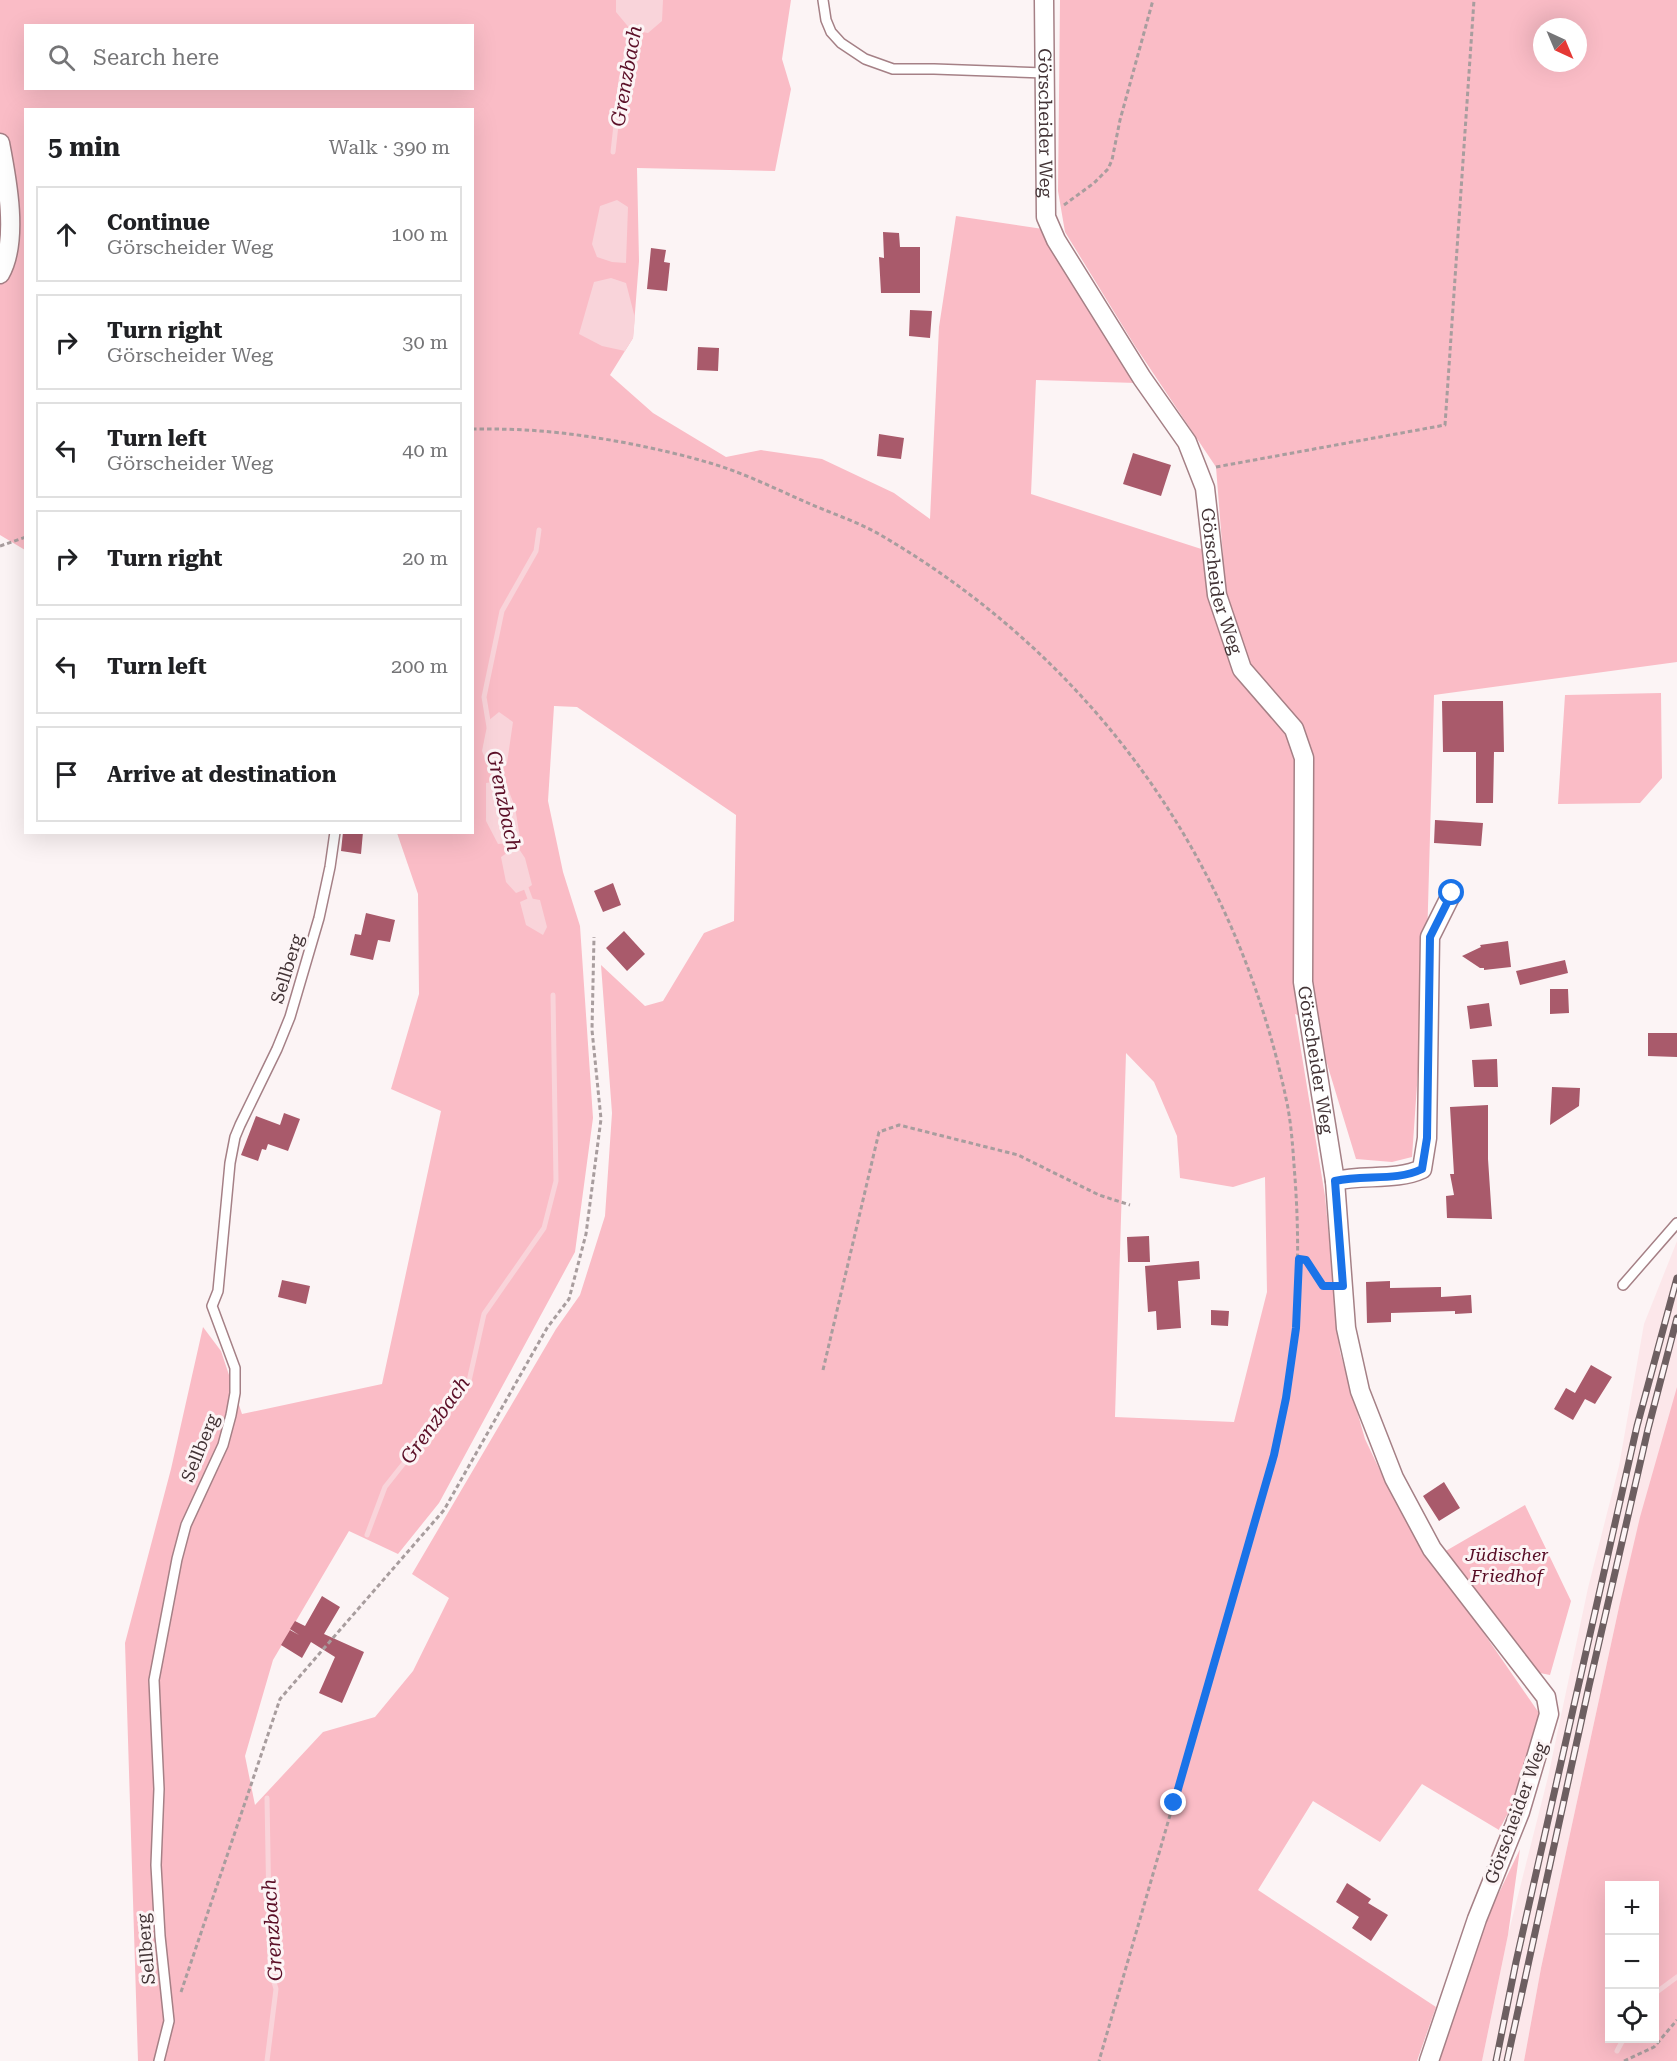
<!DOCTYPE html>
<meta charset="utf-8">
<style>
:root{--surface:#fff;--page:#f2f2f2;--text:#202124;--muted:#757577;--line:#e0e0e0}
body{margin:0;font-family:"Roboto Serif",serif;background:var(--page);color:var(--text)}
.controls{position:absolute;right:18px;bottom:18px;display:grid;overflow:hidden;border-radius:0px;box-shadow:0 6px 24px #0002}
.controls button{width:54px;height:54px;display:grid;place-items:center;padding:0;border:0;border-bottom:2px solid var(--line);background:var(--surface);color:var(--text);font:30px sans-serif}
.compass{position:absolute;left:1533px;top:18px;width:54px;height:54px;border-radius:50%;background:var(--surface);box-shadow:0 6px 24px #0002;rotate:136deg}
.stop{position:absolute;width:18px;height:18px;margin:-14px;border:4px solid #1a73e8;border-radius:50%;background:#fff}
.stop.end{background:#1a73e8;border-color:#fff;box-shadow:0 2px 6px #0008}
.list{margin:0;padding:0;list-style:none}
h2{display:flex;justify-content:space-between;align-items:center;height:78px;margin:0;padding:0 24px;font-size:26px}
h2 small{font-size:20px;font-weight:400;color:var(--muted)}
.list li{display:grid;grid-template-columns:39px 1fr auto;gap:18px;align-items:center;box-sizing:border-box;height:96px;margin:0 12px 12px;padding:0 12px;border:2px solid var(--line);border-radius:0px}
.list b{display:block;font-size:22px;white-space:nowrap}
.list p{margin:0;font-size:20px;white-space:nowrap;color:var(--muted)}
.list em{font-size:20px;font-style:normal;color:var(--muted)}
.icon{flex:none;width:33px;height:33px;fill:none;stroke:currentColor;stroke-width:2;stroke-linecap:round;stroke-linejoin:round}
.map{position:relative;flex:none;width:1677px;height:2061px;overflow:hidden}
.search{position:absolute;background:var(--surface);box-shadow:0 6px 24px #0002;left:24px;top:24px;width:450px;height:66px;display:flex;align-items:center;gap:15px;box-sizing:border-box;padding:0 21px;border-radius:0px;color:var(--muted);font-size:22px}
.panel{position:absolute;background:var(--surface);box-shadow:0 6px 24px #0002;left:24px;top:108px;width:450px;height:726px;border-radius:0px}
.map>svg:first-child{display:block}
.built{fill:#fce7ea}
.green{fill:#fabcc6;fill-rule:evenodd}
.water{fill:#f9d4da}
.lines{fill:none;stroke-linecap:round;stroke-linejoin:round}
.stream{stroke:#f9d4da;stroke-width:5}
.building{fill:#a95a6b}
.lane-casing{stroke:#a58086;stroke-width:12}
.street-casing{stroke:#a58086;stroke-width:21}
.path{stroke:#a89d9e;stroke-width:3;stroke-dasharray:4.5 3;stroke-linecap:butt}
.lane{stroke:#fff;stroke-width:9}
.street{stroke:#fff;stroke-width:18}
.rail-casing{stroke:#6d5f61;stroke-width:7}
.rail{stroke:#fcf4f5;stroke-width:4.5;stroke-dasharray:14;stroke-linecap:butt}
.route{stroke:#1a73e8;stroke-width:8}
.labels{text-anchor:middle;stroke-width:6;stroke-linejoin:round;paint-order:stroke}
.street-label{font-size:18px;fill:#433436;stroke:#fcf4f5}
.park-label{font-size:18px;font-style:italic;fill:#570b24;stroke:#fcf4f5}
.water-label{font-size:20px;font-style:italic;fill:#5b0f27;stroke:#fcf4f5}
</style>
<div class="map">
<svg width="1677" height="2061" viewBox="0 0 1677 2061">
<rect width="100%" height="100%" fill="#fcf4f5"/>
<path class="built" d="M1677 1241V1396L1619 1607 1541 1968 1524 2061H1482L1508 1935 1548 1777 1588 1588 1619 1466 1644 1324Z"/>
<path class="green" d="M0 0H791L782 59 791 89 775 171 637 168 639 261 633 338 610 375 653 413 726 457 761 450 822 459 894 493 930 519 939 327 956 216 1043 229 1137 383 1036 380 1031 494 1223 556 1216 467 1135 346 1065 232 1058 191 1060 0H1677V662L1434 695 1427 942 1412 1157 1392 1162 1356 1159 1314 1021 1295 1014 1325 1196 1340 1352 1365 1439 1385 1481 1425 1548 1539 1713 1530 1772 1499 1830 1422 1784 1380 1842 1313 1801 1258 1890 1436 2007 1417 2061H138L125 1643 171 1469 203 1327 221 1351 242 1414 382 1384 441 1111 391 1089 419 994 418 894 397 833 472 832V110H26L25 550 0 535ZM26 26H472V88H26ZM1542 27H1578V63H1542ZM554 706 577 707 736 815 734 921 704 933 663 1001 645 1006 601 965 612 1113 605 1216 580 1295 556 1329 412 1574 449 1598 413 1671 375 1717 323 1732 255 1805 245 1756 273 1660 349 1531 398 1554 439 1503 575 1252 593 1118 580 926 563 872 548 801ZM1126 1053 1154 1082 1177 1136 1180 1178 1233 1187 1265 1177 1267 1292 1234 1422 1115 1417Z
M1661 693 1662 778 1640 803 1558 804 1565 695Z
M1677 1387V2061H1524L1541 1968 1619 1607 1640 1517ZM1610 1886H1654V2038H1610Z
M1525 1505 1571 1601 1550 1675 1530 1671 1444 1552Z
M1520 1849 1508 1935 1482 2061H1439L1470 1953Z"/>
<path class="water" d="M616 0H663L662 21 648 33 631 30 616 12Z
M617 200 628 207 626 263 612 262 597 257 592 244 600 206Z
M611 278 626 283 635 318 633 338 625 351 602 346 579 334 594 282Z
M499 712 513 722 507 763 497 768 488 766 482 751 488 721Z
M499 781 506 784 515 807 520 838 509 843 498 844 486 821V783Z
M517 846 525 858 532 885 526 889 516 893 506 882 501 857Z
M529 898 540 900 547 927 543 935 526 925 520 902Z"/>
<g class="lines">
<path class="stream" d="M613 152 621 80 633 24
M489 727 484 697 502 611 536 551 539 530
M496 763 500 786
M508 837 514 856
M525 885 532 904
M367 1535 385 1487 469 1381 484 1314 544 1228 556 1181 553 995
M267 1798 270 1968 276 1989 267 2061
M1654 1994 1677 1977
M1617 2051 1624 2038"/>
</g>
<path class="building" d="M883 232 899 233 900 247H920V293H881L879 257 884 258Z
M651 248 666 250 664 262 670 263 667 291 647 289Z
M910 310 932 311 930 338 909 336Z
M698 347 719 348 718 371 697 370Z
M879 434 904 438 901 459 877 456Z
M1133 453 1171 465 1161 496 1123 484Z
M1442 701H1503L1504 752H1494L1493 803H1476V752H1443Z
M1435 820 1483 823 1481 846 1434 843Z
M343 832H363L361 854 341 851Z
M613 883 621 905 603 912 594 891Z
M366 913 395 920 390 942 378 940 373 960 350 955 355 934 361 935Z
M624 931 645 954 627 971 606 948Z
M1508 941 1511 967 1484 970V968H1480L1462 956 1481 947 1480 945Z
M1565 960 1568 973 1520 985 1516 971Z
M1550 989H1568L1569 1013 1550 1014Z
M1489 1003 1492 1026 1470 1029 1467 1006Z
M1648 1033H1677V1057L1648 1056Z
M1497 1059 1498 1087H1474L1472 1060Z
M1552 1087 1580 1088 1579 1106 1550 1125Z
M1488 1105V1159L1492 1219 1447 1218 1446 1196 1454 1195 1450 1174H1454L1450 1107Z
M284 1113 300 1119 288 1151 268 1144 266 1150 262 1149 258 1161 241 1155 256 1116 280 1125Z
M1149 1236 1150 1262H1128L1127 1237Z
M1199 1261 1200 1279 1178 1281 1181 1328 1157 1330 1156 1311 1148 1312 1145 1266Z
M282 1280 310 1286 306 1304 278 1297Z
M1390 1281V1288L1441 1287V1297L1471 1295 1472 1313 1455 1314V1311L1391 1313V1322L1367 1323 1366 1282Z
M1211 1310 1229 1311 1228 1326 1211 1325Z
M1591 1365 1612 1377 1595 1404 1585 1399 1573 1420 1554 1409 1566 1388 1575 1393Z
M1444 1482 1460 1508 1439 1521 1423 1496Z
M322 1596 340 1607 324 1634 364 1652 342 1703 319 1693 335 1657 311 1642 302 1658 281 1645 290 1630 299 1635 290 1629 295 1621 305 1626Z
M1347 1883 1371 1899 1368 1903 1388 1915 1371 1941 1352 1928 1359 1917 1336 1902Z"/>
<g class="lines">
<defs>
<path id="lane" d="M823 0 826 20 831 32 841 43 865 59 893 69H934L1044 73
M1623 1285 1677 1223
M159 2061 169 2021 160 1936 156 1865 159 1789 154 1680 177 1559 186 1525 223 1445 231 1415 235 1393V1368L212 1306 218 1291 230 1163 235 1137 240 1125 277 1049 290 1017 319 918 330 867 335 832"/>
<g id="street">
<path id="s1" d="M1044 0 1046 217 1056 240 1142 378 1187 442 1205 488 1217 595 1242 669 1294 729 1304 758 1303 982 1335 1181 1346 1328 1360 1391 1394 1478 1432 1549 1546 1697 1549 1714 1520 1812 1477 1919 1429 2061"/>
<path d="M0 143C7 179 19 241 0 274"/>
<path d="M1335 1181C1363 1174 1396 1181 1422 1169L1427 1138 1430 937 1452 893"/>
</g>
</defs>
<use href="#lane" class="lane-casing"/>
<use href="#street" class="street-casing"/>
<path class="path" d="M1064 205 1094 183 1108 169 1112 160 1120 120 1153 0
M472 429C495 429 518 429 540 431 593 435 659 448 710 463 744 473 776 489 808 503 833 514 861 523 884 537 1096 662 1237 862 1287 1103 1292 1128 1293 1153 1295 1178 1302 1276 1295 1359 1274 1455L1099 2061
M1216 467 1445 425 1474 0
M0 546 26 537
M1299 1259 1306 1260 1323 1286H1325
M823 1370 879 1132 899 1125 1018 1155 1099 1195 1130 1205
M181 1992 280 1699 444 1510 547 1328 569 1299 586 1234 601 1119 592 1030 594 937
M1624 2061 1654 2047 1677 2020"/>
<use href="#lane" class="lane"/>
<use href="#street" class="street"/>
<defs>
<path id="rail" d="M1496 2061 1516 1962 1637 1426 1677 1278
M1507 2061 1589 1686 1648 1429 1677 1318"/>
</defs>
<use href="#rail" class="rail-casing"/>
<use href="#rail" class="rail"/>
</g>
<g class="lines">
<path class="route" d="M1174 1803 1274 1455 1286 1398 1296 1328 1299 1259 1306 1260 1323 1286H1343L1335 1181C1363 1174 1396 1182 1422 1169L1427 1138 1430 937 1452 893"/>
</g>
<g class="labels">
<g class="street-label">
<text dy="6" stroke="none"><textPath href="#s1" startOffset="123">Görscheider Weg</textPath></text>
<text dy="6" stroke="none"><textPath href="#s1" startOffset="627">Görscheider Weg</textPath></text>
<text transform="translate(287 969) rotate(-73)" y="6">Sellberg</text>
<text dy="6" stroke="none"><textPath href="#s1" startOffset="1131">Görscheider Weg</textPath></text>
<text transform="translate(200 1448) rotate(-68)" y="6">Sellberg</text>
<text transform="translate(1516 1813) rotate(-70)" y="6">Görscheider Weg</text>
<text transform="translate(146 1949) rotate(-95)" y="6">Sellberg</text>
</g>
<g class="park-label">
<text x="1507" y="1561">Jüdischer<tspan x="1507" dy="21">Friedhof</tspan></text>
</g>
<g class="water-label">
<text transform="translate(626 76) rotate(-80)" y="7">Grenzbach</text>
<text transform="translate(504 801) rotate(78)" y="7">Grenzbach</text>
<text transform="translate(435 1420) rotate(-54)" y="7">Grenzbach</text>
<text transform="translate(272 1930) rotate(-94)" y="7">Grenzbach</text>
</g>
</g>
</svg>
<div class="controls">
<button>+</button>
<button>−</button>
<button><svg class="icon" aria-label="locate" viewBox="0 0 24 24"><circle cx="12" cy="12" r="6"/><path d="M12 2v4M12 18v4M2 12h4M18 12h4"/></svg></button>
</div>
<svg class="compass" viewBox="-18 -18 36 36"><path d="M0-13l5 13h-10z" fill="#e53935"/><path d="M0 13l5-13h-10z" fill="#757577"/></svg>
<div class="stop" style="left:1452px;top:893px"></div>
<div class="stop end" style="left:1174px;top:1803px"></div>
<div class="search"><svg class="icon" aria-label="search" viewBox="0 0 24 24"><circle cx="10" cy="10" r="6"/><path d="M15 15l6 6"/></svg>Search here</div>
<section class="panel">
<h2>5 min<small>Walk · 390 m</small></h2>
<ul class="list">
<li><svg class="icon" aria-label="ahead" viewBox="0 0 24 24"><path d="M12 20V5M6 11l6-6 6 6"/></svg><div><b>Continue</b><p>Görscheider Weg</p></div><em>100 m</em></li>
<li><svg class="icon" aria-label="right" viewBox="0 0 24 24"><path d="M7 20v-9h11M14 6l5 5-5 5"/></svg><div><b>Turn right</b><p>Görscheider Weg</p></div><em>30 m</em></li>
<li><svg class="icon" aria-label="left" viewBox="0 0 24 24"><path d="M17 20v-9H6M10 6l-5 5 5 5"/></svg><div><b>Turn left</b><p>Görscheider Weg</p></div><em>40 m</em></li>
<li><svg class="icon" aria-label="right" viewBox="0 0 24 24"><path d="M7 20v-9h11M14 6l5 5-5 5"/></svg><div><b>Turn right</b></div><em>20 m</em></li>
<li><svg class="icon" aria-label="left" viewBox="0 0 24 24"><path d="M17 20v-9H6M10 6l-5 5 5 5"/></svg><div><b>Turn left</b></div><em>200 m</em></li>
<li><svg class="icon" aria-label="arrive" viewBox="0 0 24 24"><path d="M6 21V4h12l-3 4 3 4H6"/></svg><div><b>Arrive at destination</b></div></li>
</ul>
</section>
</div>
